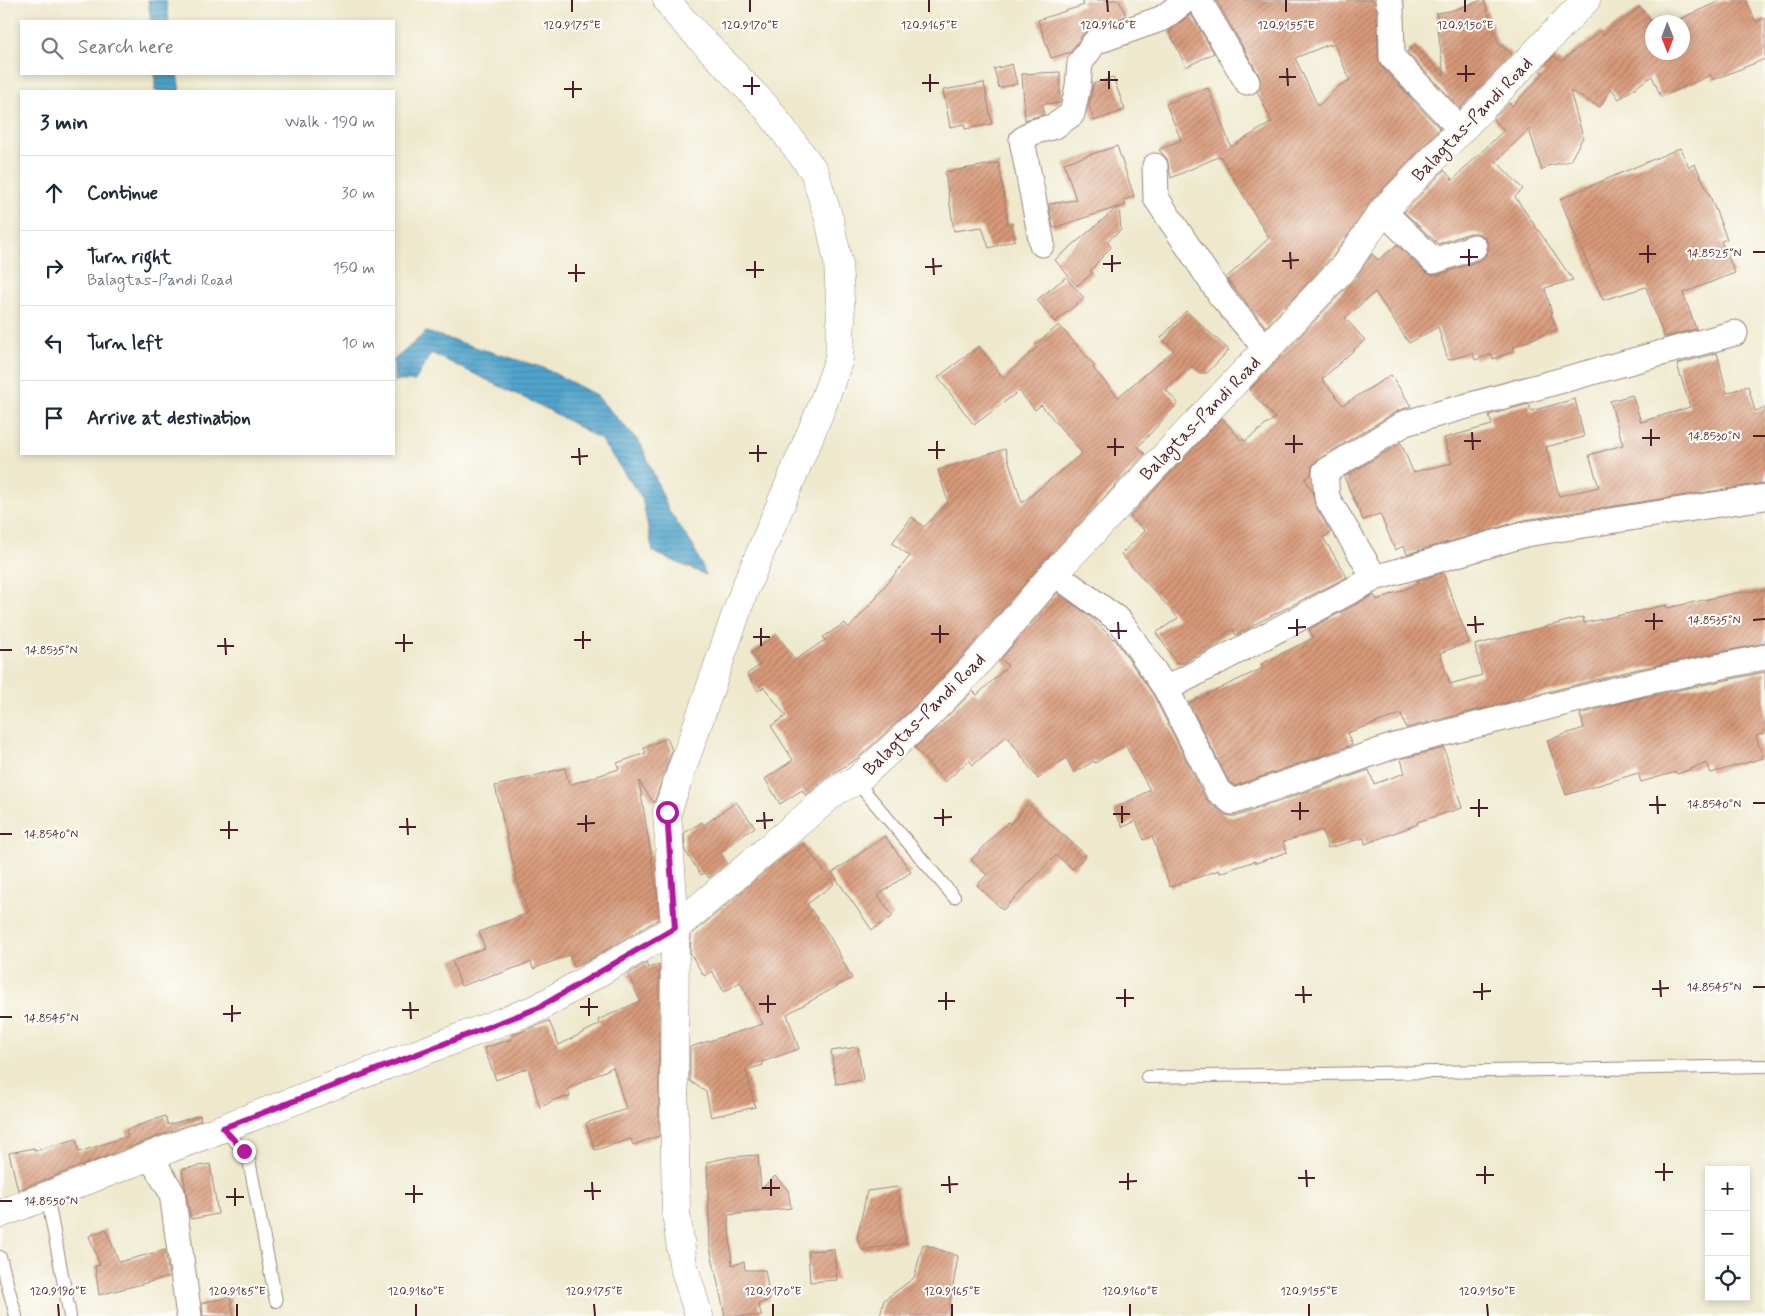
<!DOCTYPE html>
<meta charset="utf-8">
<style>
:root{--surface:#fff;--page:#f2f2f3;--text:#1f2937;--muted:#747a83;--line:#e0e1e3}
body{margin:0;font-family:Mynerve,sans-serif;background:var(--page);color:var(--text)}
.controls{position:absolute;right:15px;bottom:15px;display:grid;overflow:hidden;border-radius:0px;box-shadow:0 2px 8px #0003}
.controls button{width:45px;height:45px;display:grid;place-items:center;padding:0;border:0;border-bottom:1px solid var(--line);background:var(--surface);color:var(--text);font:25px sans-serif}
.compass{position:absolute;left:1645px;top:15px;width:45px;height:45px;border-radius:50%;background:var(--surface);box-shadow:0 2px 8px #0003;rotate:179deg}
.stop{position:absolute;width:15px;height:15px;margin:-11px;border:4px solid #b5179e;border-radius:50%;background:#fff}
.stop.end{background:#b5179e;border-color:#fff;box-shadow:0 1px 5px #0008}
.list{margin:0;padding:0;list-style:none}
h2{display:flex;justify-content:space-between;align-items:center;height:65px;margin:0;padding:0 20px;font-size:21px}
h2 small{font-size:16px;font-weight:400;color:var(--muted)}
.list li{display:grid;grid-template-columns:32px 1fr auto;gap:15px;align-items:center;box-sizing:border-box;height:75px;padding:0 20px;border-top:1px solid var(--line)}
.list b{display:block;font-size:19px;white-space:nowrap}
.list p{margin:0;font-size:16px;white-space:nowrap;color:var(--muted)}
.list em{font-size:16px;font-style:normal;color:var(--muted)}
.icon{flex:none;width:28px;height:28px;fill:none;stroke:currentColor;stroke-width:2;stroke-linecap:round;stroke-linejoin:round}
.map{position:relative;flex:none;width:1765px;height:1316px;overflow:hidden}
.search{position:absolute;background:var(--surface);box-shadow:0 2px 8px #0003;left:20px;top:20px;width:375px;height:55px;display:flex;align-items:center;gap:12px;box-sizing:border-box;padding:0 18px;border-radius:0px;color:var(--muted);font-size:19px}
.panel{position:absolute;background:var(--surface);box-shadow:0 2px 8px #0003;left:20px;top:90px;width:375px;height:365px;border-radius:0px}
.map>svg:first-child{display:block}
.water{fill:url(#water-rules);stroke:#4d627c}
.building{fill:url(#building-hatch);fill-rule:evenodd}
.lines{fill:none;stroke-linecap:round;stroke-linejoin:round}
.lane-casing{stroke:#9c847c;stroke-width:14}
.street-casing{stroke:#9c847c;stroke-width:27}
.secondary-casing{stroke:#9c847c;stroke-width:29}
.lane{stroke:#fff;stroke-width:12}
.street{stroke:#fff;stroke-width:25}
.secondary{stroke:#fff;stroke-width:28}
.route{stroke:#b5179e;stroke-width:6}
.ticks{fill:none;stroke:#4a1f2b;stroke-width:2}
.labels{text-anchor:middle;stroke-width:4.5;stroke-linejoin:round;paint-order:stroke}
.street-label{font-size:18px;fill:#4a1f2b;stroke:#fdfcf7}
.ticks-label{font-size:12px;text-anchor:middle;fill:#4a1f2b;stroke:#fdfcf7;stroke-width:4.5;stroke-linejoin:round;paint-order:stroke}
</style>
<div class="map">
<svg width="1765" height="1316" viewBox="0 0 1765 1316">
<defs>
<pattern id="water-rules" width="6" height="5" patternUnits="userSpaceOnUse" patternTransform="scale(1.25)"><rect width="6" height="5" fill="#50a4cc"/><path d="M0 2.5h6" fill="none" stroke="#4485a6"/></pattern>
<pattern id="building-hatch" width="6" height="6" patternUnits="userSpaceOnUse" patternTransform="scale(1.25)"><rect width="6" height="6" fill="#d79978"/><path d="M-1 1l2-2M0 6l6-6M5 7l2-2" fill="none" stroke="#b07c63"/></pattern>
</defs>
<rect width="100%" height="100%" fill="#fdfcf7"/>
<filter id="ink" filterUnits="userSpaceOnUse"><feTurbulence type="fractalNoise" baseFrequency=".02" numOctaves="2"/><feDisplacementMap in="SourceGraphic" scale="10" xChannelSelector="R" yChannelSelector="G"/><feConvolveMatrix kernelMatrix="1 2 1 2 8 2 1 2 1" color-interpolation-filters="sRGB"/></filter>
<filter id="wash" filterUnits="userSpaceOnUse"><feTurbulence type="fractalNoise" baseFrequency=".0096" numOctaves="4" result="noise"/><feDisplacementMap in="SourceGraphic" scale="20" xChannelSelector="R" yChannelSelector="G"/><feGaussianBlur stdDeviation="1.12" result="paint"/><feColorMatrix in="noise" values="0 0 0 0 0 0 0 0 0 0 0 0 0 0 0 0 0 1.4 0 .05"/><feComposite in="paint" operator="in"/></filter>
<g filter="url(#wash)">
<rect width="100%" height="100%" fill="#eee9cd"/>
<path class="water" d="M148 0H166L169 21H151Z
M155 74H177L180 91H155Z
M426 332 544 368 596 395 641 444 669 511 693 546 706 575 653 552 642 498 600 439 545 408 431 353 415 381H394V360Z"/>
<g id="blocks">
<path class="building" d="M1082 0H1119L1126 16 1090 29 1083 34 1071 52 1051 58 1038 20 1084 5Z
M1216 0H1374L1377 11 1378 57 1381 66 1440 129 1372 200 1333 256 1266 327 1226 278 1269 238 1220 156 1171 178 1167 159 1159 150 1181 140 1166 104 1208 88 1231 147 1272 122 1257 91 1261 82 1259 75ZM1330 44V46L1334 44 1350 80 1339 86 1318 106 1295 58Z
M1483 0H1484L1498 43 1512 54 1460 108 1407 52 1415 45 1444 76 1436 13 1450 11Z
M1722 0H1746L1756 22 1765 18V59L1713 80 1711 75 1661 97 1652 76 1619 99 1611 88 1600 107 1570 91 1583 137 1570 161 1547 166 1542 171 1529 129 1496 161 1523 189 1515 197 1573 280 1545 288 1552 314 1551 315 1557 329 1513 347 1514 351 1493 359 1492 354 1475 360 1473 353 1448 360 1438 327 1409 343 1375 292 1345 318 1365 340 1322 379 1343 405 1391 375 1411 406 1397 411 1317 460 1312 466 1311 475 1305 479 1312 491 1315 505 1331 533 1323 537 1347 577 1253 625V626L1236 635 1233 629 1184 663H1177L1156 633 1178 618 1121 554 1145 531 1130 516 1222 418 1241 440 1243 439 1245 441 1275 418 1249 390 1356 277 1372 254 1378 260 1397 245 1424 271 1431 275H1439L1479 261 1485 257 1488 250V243L1483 236 1477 233H1470L1438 244 1404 212 1444 170 1453 180 1504 130 1493 119 1509 103 1512 106 1544 73 1540 71 1554 56 1561 61 1601 31 1603 35 1640 7 1652 23V52H1682V22H1673Z
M1191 14 1214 53 1186 67 1169 31Z
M1012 64 1017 84 999 88 994 69Z
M1060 72V103L1043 104 1044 114 1025 120 1022 74Z
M1113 77 1125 110 1094 121 1089 106 1093 84Z
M984 83 992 124 965 129 964 124 950 127 943 90Z
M1117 146 1134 196 1124 200 1126 205 1119 207 1121 230 1107 241 1111 247 1090 271 1093 273 1077 286 1055 260 1118 207 1053 228 1049 204 1076 200 1064 163Z
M1680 148 1689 167 1695 164 1710 196 1727 239 1721 241 1735 273 1683 293 1696 329 1664 337 1646 287 1603 300 1560 199Z
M999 163 1008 224 1012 223 1015 240 989 248 982 227 954 231 945 172Z
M1066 277 1084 298 1055 322 1037 300Z
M1186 311 1229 350 1207 373H1200L1192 366 1166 390 1178 403 1138 447 1145 454 1043 562 962 657 917 704 858 758 827 777 806 796 802 790 780 804 765 779 793 760 771 726 786 716 764 687 758 691 747 674 760 665 751 653 777 634 795 660 825 640 823 637 845 623 849 628 878 596 877 595 910 556 892 543 912 517 924 527 948 502 938 470 1005 449 1022 503 1082 453 1041 405 1035 410 1019 391 974 425 938 377 979 346 1003 378 1037 347 1035 345 1059 325 1095 366 1093 368 1118 397 1174 350 1161 338Z
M1717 353 1727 393 1748 386 1755 411 1765 408V483L1524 520 1407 554 1404 546 1395 550 1380 514 1363 520 1344 477 1401 443 1413 472 1452 463 1444 438 1492 425 1489 415 1529 404 1531 411 1575 399 1584 437 1546 447 1559 496 1599 487 1589 455 1623 445 1610 401 1632 395 1641 422 1690 407 1677 364Z
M1443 573 1469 642 1440 653 1450 684 1482 675 1475 645 1583 617 1584 623 1666 605 1667 608 1736 593 1765 590V643L1638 669 1406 728 1401 714 1347 733 1352 745 1235 786 1229 782 1189 703 1263 668 1261 664 1313 638 1309 629 1374 595 1377 600 1418 584 1417 581Z
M1057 593 1087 614 1113 639 1114 638 1154 696 1205 798 1224 814 1230 816H1237L1369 770 1374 784 1405 773 1401 759 1444 748 1462 808 1417 822 1418 824 1365 844 1364 838 1328 848 1322 830 1283 842 1287 852 1256 863 1255 861 1220 873 1219 870 1170 887 1152 836 1144 840 1136 821 1123 827 1113 810 1150 790 1125 745 1095 763 1094 761 1074 773 1066 758 1038 779 1007 736 973 765 969 760 945 782 915 748 973 691 977 695 1008 666 1001 659Z
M1765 672V733L1756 736 1763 758 1711 773 1707 763 1677 774 1676 772 1641 782 1638 773 1566 795 1547 740 1584 728 1580 714 1645 697Z
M667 738 672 750 654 803 639 781 657 892 659 919 584 963 574 967 569 955 533 969 531 962 496 975 495 974 461 986 452 960 485 948 479 932 528 913 517 880 495 786 565 768 569 785 619 769 617 763 646 753 644 748Z
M736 802 755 827 720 852 727 863 709 878 705 873 701 875 685 851 684 833 702 822 704 825Z
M1028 804 1086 855 1073 869 1056 855 1003 910 977 885 987 875 971 860 1008 822 1010 824Z
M885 836 911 872 878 895 893 916 872 930 832 873Z
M803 843 834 884 807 904 829 935 852 978 787 1014 799 1049 762 1062 763 1065 746 1070 755 1107 711 1117 706 1092 690 1081V1047L763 1024 740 982 724 992 712 971 704 976 690 953 691 935 775 863Z
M646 963 648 968 659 964V1136L633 1145 631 1139 595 1150 586 1123 626 1109 613 1067 568 1089 570 1097 556 1099 540 1108 528 1068 496 1080 484 1048 512 1039 511 1036 549 1021 559 1045 600 1024 598 1020 640 1001 628 974Z
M858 1047 863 1080 836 1084 831 1051Z
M200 1115 201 1120 18 1190 9 1153 34 1148V1151L76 1139 79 1152 128 1136 126 1130 165 1116 168 1125Z
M758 1155 761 1189 775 1176 788 1190 791 1208 728 1215 732 1265 744 1262 745 1270H765L770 1300 758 1304 762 1316H725L710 1247 707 1162 730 1157Z
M210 1164 218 1214 191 1219 182 1169Z
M898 1187 906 1243 862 1250 857 1239 867 1191Z
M106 1229 119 1262 165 1250 169 1277 99 1295 95 1266 100 1265 89 1236Z
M923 1244 958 1256 948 1316H880L884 1300 914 1278Z
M834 1249 837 1280 810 1282 808 1251Z
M230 1297 234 1316H203L202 1303Z"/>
</g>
</g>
<g filter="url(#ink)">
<use href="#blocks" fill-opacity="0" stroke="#9c847c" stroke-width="1"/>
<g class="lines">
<defs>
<path id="lane" d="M856 781 954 897
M1147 1077 1765 1066
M223 1128 244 1151 249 1160 276 1301
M47 1196 70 1316
M0 1257 16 1316"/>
<path id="street" d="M1199 0 1247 82
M1388 0 1391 8 1392 57 1461 130
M1155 166 1156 198 1221 296 1266 349
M1383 211 1434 261 1474 247
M1042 244 1022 140 1033 132 1055 126 1072 114 1078 86 1080 63 1095 42 1163 18 1186 0
M1054 573 1120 621 1166 689 1218 791 1232 802 1394 746 1642 683 1765 657
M1375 578 1327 498 1325 472 1405 423 1735 333
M1166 689 1375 578 1526 534 1765 497
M150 1156 172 1193 189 1316"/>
<path id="secondary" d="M667 0 678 15 766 107 814 171 829 219 838 261 841 319 839 359 821 409 744 591 667 812 675 928 674 1093 676 1212 683 1264 699 1316
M0 1214 361 1075 538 1008 675 928 837 790 856 781 928 715 974 667 1054 573 1345 266 1383 211 1586 0"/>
</defs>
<use href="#lane" class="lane-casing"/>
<use href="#street" class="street-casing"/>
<use href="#secondary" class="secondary-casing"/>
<use href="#lane" class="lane"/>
<use href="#street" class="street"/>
<use href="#secondary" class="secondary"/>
</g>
</g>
<g class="lines" filter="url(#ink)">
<path class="route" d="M244 1151 223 1128 538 1008 675 928 667 812"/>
</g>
<path class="ticks" d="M572 0V12M750 0V12M929 0V12M1107 0 1108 12M1286 0V12M1465 0V12M1466 65V82M1287 68 1288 86M1109 71V89M930 74V92M1457 74H1475M752 77V95M1279 77H1296M1100 80H1118M573 81V98M922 83H939M743 86H760M564 89H582M1648 245V263M1469 249V266M1290 252 1291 269M1753 252H1765M1639 254H1656M1112 255V272M1460 257H1478M933 258 934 275M755 261V278M1282 261 1299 260M576 264V282M1103 264 1121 263M925 267 942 266M746 270H764M568 273H585M1651 429V446M1472 432 1473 450M1294 435V453M1753 436H1765M1115 438V456M1642 438H1660M937 441V459M1464 441H1481M1285 444H1303M758 445V462M1107 447H1124M579 448 580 465M928 450H945M749 453H767M571 457 588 456M1654 613V630M1475 616 1476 633M1297 619V636M1753 620 1765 619M1645 621H1663M1118 622 1119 639M940 625V643M1467 625 1484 624M761 628V646M1288 628 1306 627M583 631V649M1110 631H1127M404 634V652M931 634H949M753 637H770M225 638 226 655M574 640H591M395 643H413M217 646H234M0 650H12M1657 796 1658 814M1479 799V817M1300 802V820M1753 803H1765M1649 805H1666M1122 806V823M1470 808H1488M943 809V826M1291 811H1309M764 812 765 829M1113 814H1130M586 815V832M407 818 408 835M934 818 952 817M229 821V839M756 821 773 820M577 824 595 823M399 827H416M220 830H238M0 834H12M1660 980 1661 997M1482 983V1000M1303 986 1304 1003M1753 987H1765M1125 989V1007M1652 989 1669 988M946 992V1010M1473 992 1491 991M768 995V1013M1295 995H1312M589 998V1016M1116 998H1134M938 1001H955M410 1002 411 1019M759 1004H776M232 1005V1022M580 1007H598M402 1010H419M223 1014 241 1013M0 1017H12M1664 1163V1181M1485 1166V1184M1306 1170 1307 1187M1655 1172H1673M1128 1173V1190M1476 1175H1494M949 1176 950 1193M1298 1178H1315M771 1179V1196M592 1182 593 1200M1119 1182 1137 1181M414 1185V1203M941 1185 958 1184M235 1188V1206M762 1188H780M584 1191H601M405 1194H423M226 1197H244M0 1201H12M58 1304 59 1316M237 1304V1316M416 1304V1316M594 1304 595 1316M773 1304V1316M952 1304V1316M1130 1304V1316M1309 1304V1316M1487 1304 1488 1316"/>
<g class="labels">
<g class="street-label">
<text transform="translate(1472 119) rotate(-46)" y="6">Balagtas-Pandi Road</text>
<text transform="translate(1200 418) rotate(-46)" y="6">Balagtas-Pandi Road</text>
<text transform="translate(924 714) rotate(-45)" y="6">Balagtas-Pandi Road</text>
</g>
</g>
<g class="ticks-label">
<text x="572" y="29">120.9175°E</text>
<text x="750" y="29">120.9170°E</text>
<text x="929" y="29">120.9165°E</text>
<text x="1108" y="29">120.9160°E</text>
<text x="1286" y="29">120.9155°E</text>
<text x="1465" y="29">120.9150°E</text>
<text x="1714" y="257">14.8525°N</text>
<text x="1714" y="440">14.8530°N</text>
<text x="1714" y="624">14.8535°N</text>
<text x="51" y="654">14.8535°N</text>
<text x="1714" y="808">14.8540°N</text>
<text x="51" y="838">14.8540°N</text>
<text x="1714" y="991">14.8545°N</text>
<text x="51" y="1022">14.8545°N</text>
<text x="51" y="1205">14.8550°N</text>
<text x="58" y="1295">120.9190°E</text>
<text x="237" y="1295">120.9185°E</text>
<text x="416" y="1295">120.9180°E</text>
<text x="594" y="1295">120.9175°E</text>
<text x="773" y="1295">120.9170°E</text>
<text x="952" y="1295">120.9165°E</text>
<text x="1130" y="1295">120.9160°E</text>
<text x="1309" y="1295">120.9155°E</text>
<text x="1487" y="1295">120.9150°E</text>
</g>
</svg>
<div class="controls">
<button>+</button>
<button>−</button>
<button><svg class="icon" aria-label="locate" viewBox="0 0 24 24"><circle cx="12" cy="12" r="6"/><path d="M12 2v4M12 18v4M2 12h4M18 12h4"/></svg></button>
</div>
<svg class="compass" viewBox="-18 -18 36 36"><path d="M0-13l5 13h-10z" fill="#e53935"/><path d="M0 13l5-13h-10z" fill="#747a83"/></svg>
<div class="stop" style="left:667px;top:812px"></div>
<div class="stop end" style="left:244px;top:1151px"></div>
<div class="search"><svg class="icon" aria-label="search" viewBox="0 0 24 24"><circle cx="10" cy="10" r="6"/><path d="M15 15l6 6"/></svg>Search here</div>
<section class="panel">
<h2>3 min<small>Walk · 190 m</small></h2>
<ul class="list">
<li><svg class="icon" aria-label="ahead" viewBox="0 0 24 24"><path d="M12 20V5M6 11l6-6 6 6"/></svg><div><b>Continue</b></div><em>30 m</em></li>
<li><svg class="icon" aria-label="right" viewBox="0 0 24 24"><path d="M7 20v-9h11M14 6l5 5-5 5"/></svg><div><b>Turn right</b><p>Balagtas-Pandi Road</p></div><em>150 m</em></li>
<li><svg class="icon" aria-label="left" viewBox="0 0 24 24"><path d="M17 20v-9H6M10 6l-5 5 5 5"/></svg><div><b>Turn left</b></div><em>10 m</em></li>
<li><svg class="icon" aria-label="arrive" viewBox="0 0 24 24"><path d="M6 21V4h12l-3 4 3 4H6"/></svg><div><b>Arrive at destination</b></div></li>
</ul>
</section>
</div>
